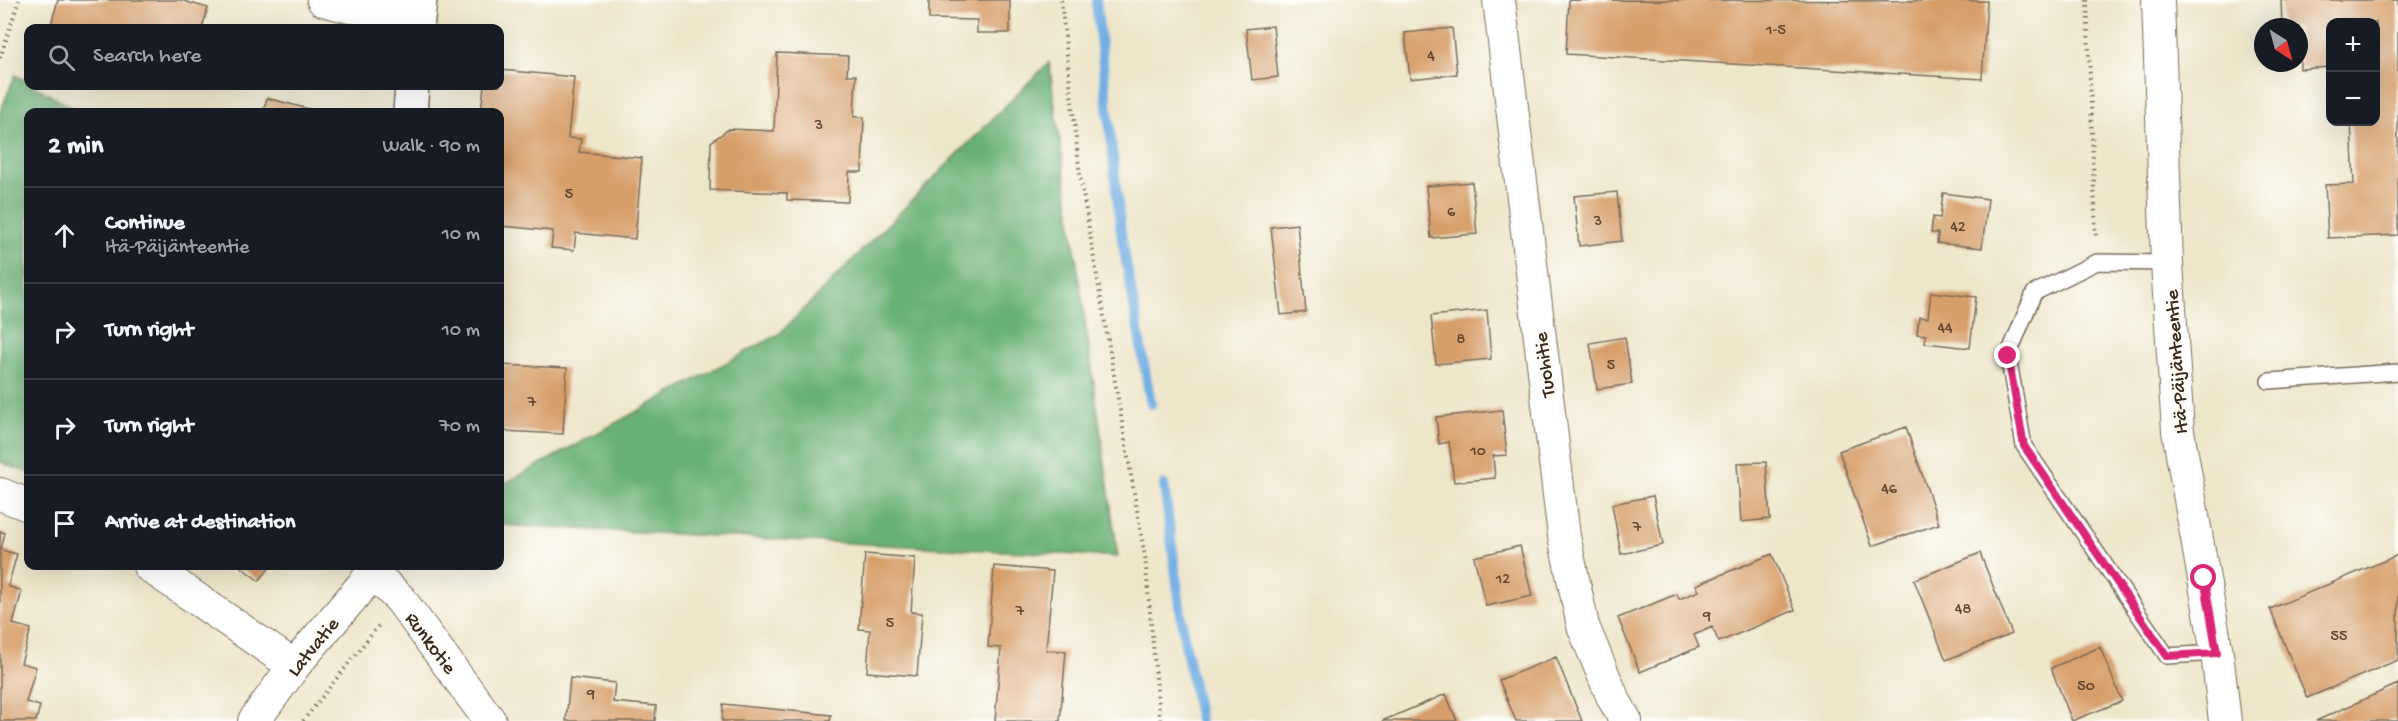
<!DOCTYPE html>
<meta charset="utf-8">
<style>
:root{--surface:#171b24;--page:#242831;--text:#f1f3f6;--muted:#9ea1a6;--line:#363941}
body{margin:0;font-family:"Gochi Hand",sans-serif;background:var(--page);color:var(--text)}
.controls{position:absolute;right:18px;top:18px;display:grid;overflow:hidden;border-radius:12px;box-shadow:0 6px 24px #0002}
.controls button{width:54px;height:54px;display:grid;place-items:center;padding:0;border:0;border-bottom:2px solid var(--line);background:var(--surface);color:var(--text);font:30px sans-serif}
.compass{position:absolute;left:2254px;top:18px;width:54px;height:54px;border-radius:50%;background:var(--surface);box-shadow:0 6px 24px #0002;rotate:144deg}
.stop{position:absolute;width:18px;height:18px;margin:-14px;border:4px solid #db2777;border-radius:50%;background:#fff}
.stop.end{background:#db2777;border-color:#fff;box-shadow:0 2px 6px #0008}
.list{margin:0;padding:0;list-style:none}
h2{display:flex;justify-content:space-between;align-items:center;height:78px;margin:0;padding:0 24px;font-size:26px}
h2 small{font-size:20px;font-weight:400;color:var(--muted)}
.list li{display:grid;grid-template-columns:39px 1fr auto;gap:18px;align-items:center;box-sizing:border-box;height:96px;padding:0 24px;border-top:2px solid var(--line)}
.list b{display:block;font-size:22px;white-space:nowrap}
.list p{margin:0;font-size:20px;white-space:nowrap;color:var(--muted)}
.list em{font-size:20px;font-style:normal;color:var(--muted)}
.icon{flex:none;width:33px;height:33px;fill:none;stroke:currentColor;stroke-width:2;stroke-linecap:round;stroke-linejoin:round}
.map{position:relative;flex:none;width:2398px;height:721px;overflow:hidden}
.search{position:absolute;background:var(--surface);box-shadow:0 6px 24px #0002;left:24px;top:24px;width:480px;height:66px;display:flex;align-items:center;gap:15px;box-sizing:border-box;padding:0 21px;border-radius:12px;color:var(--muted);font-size:22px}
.panel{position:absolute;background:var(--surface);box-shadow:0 6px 24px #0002;left:24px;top:108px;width:480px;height:462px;border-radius:12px}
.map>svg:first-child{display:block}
.forest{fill:#69b075;stroke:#526d4a;stroke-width:1.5}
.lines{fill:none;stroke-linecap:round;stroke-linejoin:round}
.stream{stroke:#72afe4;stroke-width:10}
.building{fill:#d69e6b}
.service-casing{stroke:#7a6c5a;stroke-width:18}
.minor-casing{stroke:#7a6c5a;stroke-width:34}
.tertiary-casing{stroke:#7a6c5a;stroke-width:36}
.path{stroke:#7a6c5a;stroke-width:4;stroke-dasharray:1.5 4.5;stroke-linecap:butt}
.service{stroke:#fff;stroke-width:15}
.minor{stroke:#fff;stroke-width:32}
.tertiary{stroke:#fff;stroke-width:33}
.route{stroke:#db2777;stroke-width:8}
.labels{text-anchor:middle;stroke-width:4.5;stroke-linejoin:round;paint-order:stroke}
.number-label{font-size:16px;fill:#624731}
.street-label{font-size:20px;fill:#3b2a1e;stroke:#fdfcf7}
</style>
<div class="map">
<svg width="2398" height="721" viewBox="0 0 2398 721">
<rect width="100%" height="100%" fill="#fdfcf7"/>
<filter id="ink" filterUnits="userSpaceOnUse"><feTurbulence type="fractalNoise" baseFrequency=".0167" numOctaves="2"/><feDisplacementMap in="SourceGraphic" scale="12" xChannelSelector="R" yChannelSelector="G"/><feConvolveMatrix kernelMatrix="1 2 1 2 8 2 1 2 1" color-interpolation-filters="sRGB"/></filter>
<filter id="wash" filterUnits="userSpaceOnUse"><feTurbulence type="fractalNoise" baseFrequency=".008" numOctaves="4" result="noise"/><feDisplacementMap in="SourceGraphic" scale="24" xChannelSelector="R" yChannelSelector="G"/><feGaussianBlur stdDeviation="1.35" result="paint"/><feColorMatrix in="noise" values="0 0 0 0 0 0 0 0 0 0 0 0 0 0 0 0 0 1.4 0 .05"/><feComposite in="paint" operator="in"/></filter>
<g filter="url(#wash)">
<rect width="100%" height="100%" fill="#eee6ca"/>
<path class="forest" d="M1049 62 1118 557 500 525V486L779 334Z
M15 75 28 82V86H34L80 112H28V473L0 462V113Z"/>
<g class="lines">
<path class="stream" d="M1096 0 1121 232 1151 404
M1164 485 1185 644 1200 721"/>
</g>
<g id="blocks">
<path class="building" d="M58 0H180L208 8 202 28H50Z
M929 0H1010V33H977V20L929 19Z
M1569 0 1987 1 1982 79 1566 54Z
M2281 0H2398V235L2328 238 2325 185 2354 184 2351 122H2376V22H2330V67L2300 69 2299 27H2282Z
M1273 26 1278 77 1252 80 1246 29Z
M1452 28 1457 74 1410 79 1405 33Z
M777 53 848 56 847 75H856L854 117H864L862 172H849L848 202 787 200V193L710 190 711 142 729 129 774 131Z
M500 70 574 77 568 138 581 139 579 152 642 158 635 239 576 233 574 250 551 248 553 231 500 226V112H481L484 86H500Z
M267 98 320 112H263Z
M1472 182 1477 234 1431 238 1426 186Z
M1617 192 1622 241 1579 246 1574 196Z
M1943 193 1988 199 1982 248 1937 243 1938 233H1931L1933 217 1940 218Z
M1297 224 1306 312 1281 315 1271 227Z
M1931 292 1976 297 1970 348 1925 343 1926 335 1917 334 1919 317 1928 318Z
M1487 310 1491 359 1436 364 1431 316Z
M1625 337 1632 384 1597 389 1590 343Z
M500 365 567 368 563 434 500 431Z
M1502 410 1507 455 1493 456 1495 478 1454 482 1449 442 1439 444 1436 417Z
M1906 427 1939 524 1872 546 1839 451Z
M1766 462 1770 519 1741 522 1737 463Z
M1653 496 1663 545 1621 554 1612 504Z
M0 531 5 533 1 550 17 554 8 586 22 591 13 624 31 629 21 663 36 667 26 702 40 706 36 721H0Z
M1520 546 1532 596 1486 606 1474 557Z
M1980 553 2012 634 1946 660 1914 580Z
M865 554 915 558 911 612 922 613 917 676 867 672 870 630 859 629Z
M1772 554 1795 610 1719 642 1712 627 1694 635 1699 647 1640 672 1618 618 1677 594 1679 599 1699 591 1696 585Z
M2398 555V660L2307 698 2270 609Z
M240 566H271L259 581Z
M994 566 1053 571 1046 650 1066 651 1060 721H995L1001 648 988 647Z
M2100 647 2122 701 2072 721 2051 668Z
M1556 657 1582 721H1516L1499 680Z
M570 678 615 683 613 702 656 706 655 721H566Z
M2398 684V721H2316Z
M1446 694 1457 721H1382Z
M723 704 831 715 830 721H722Z"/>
</g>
</g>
<g filter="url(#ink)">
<use href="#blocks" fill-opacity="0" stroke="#7a6c5a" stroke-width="1.5"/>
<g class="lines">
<defs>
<path id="service" d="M2167 263 2097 262 2034 293 2008 356 2024 446 2167 656 2217 653
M2269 381 2398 372"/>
<path id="minor" d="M323 0 350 7 418 16
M1499 0 1564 536 1583 626 1613 698 1626 721
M2158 0 2167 263 2178 431 2217 653 2225 721
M0 494 28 505
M149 566 294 666
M254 721 294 666 373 573 400 599 490 721"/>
<path id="tertiary" d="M417 28 420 0
M410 112 412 86
M373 573 374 566"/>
</defs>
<use href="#service" class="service-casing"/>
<use href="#minor" class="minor-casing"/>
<use href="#tertiary" class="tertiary-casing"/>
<path class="path" d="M1061 0 1080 176 1145 557 1160 721
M2087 0 2096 239
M0 58 19 0
M303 721 379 625"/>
<use href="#service" class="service"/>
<use href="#minor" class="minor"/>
<use href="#tertiary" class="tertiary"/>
</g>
</g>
<g class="lines" filter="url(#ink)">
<path class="route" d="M2008 356 2024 446 2167 656 2217 653 2204 578"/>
</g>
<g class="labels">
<g class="number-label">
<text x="1776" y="34">1-5</text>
<text x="1431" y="60">4</text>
<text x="819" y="129">3</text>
<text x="569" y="198">5</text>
<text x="1451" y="216">6</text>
<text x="1598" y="225">3</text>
<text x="1958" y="231">42</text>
<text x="1945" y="332">44</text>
<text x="1461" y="343">8</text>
<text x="1611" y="369">5</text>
<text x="532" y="406">7</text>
<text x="1478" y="455">10</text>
<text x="1889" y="493">46</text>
<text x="1637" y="531">7</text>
<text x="1503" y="583">12</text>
<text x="1963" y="613">48</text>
<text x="1020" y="615">7</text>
<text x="1707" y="620">9</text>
<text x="890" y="627">5</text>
<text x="2339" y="640">55</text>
<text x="2086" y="690">50</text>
<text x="591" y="698">9</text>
</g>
<g class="street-label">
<text transform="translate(2175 362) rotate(-94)" y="7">Itä-Päijänteentie</text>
<text transform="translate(1543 365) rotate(-97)" y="7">Tuohitie</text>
<text transform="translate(432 642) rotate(53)" y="7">Runkotie</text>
<text transform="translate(312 646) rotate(-51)" y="7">Latvatie</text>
</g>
</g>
</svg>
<div class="controls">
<button>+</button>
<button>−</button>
</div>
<svg class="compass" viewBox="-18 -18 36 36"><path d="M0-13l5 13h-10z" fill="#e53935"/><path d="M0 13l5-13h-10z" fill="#9ea1a6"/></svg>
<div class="stop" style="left:2204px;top:578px"></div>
<div class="stop end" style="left:2008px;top:356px"></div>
<div class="search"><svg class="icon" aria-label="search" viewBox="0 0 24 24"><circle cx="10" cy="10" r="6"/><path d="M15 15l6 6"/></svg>Search here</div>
<section class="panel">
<h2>2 min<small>Walk · 90 m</small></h2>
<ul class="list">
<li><svg class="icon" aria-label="ahead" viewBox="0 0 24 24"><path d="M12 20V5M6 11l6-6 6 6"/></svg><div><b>Continue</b><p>Itä-Päijänteentie</p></div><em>10 m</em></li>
<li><svg class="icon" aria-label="right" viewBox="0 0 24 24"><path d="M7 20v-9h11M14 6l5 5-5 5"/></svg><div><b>Turn right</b></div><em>10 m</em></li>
<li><svg class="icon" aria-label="right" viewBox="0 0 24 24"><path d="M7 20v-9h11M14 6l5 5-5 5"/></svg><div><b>Turn right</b></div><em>70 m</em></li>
<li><svg class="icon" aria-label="arrive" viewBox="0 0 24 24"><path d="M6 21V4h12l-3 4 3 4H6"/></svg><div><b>Arrive at destination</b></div></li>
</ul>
</section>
</div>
